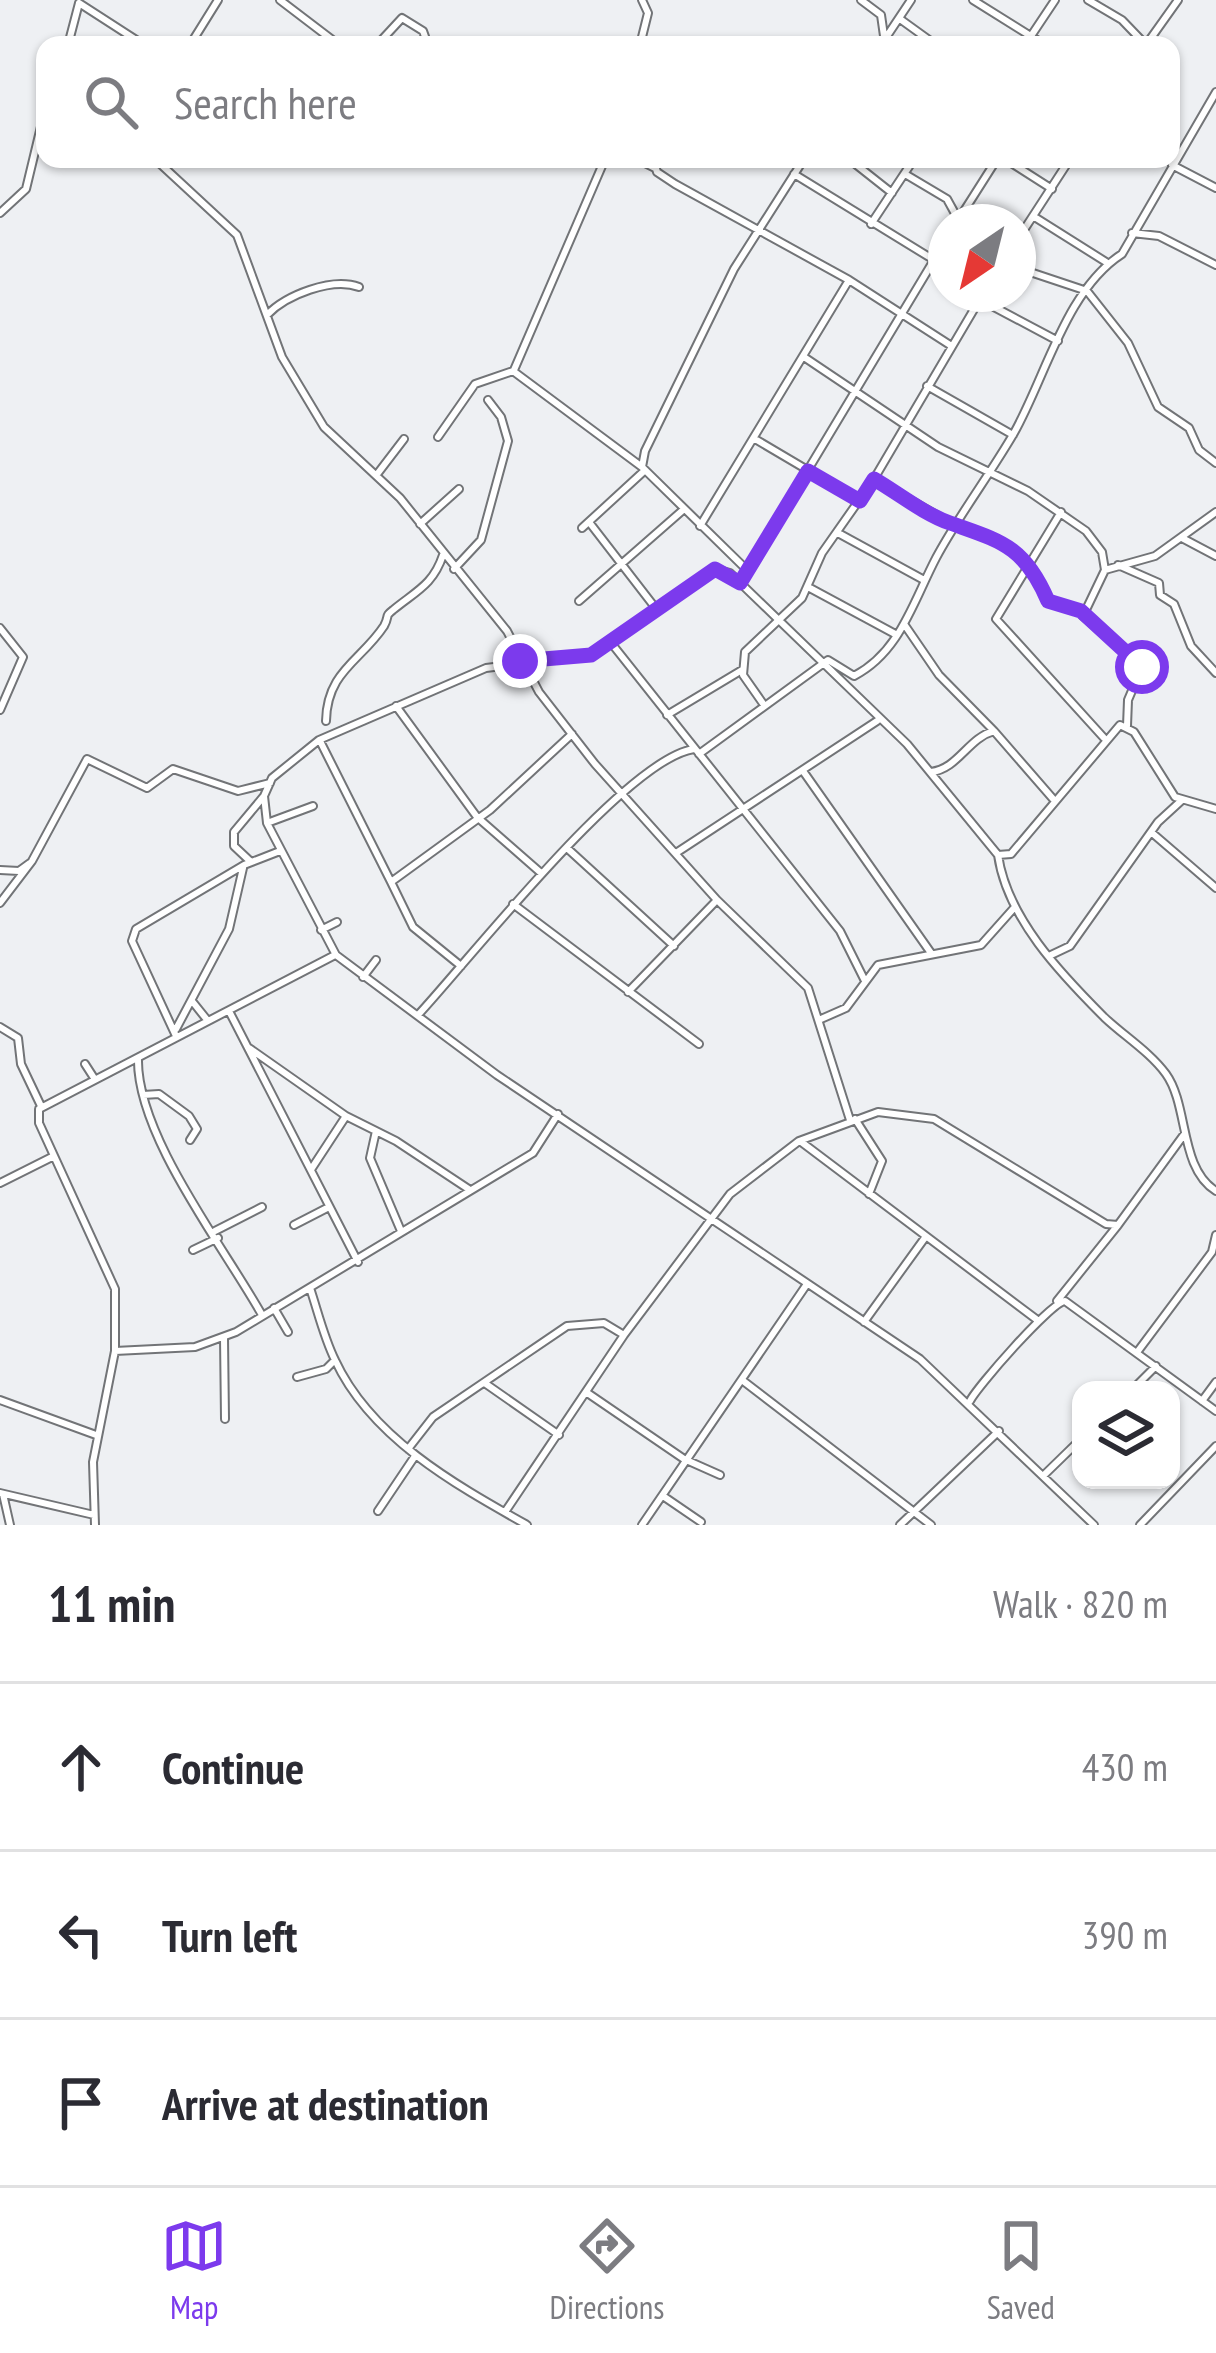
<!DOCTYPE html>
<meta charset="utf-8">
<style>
:root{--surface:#fff;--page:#f7f7f7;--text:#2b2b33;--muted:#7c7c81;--line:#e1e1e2;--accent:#7c3aed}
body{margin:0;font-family:"PT Sans Narrow",sans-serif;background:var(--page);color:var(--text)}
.controls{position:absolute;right:36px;bottom:36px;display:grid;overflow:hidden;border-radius:24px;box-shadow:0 3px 9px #0004}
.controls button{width:108px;height:108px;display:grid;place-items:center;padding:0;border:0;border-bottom:3px solid var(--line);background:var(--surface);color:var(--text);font:60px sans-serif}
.compass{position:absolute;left:928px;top:204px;width:108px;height:108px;border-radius:50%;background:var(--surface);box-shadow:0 3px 9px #0004;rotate:215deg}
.stop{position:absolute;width:36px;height:36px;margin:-27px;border:9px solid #7c3aed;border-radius:50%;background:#fff}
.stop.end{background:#7c3aed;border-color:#fff;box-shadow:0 3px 12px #0008}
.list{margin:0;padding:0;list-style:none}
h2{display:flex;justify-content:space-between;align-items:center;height:156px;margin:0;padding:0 48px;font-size:51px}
h2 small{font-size:39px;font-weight:400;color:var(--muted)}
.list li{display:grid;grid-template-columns:78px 1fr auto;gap:36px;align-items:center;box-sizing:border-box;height:168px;padding:0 48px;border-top:3px solid var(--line)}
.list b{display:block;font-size:45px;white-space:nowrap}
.list em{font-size:39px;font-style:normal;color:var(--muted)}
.icon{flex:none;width:66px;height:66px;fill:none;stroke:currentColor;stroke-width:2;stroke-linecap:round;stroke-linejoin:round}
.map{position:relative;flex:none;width:1216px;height:1525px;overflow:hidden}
.search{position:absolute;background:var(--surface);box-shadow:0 3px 9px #0004;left:36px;right:36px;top:36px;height:132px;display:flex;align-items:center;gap:30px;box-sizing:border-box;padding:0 42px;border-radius:24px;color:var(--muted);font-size:45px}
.sheet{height:660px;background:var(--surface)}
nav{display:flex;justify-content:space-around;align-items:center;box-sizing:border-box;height:168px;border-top:3px solid var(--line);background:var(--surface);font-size:33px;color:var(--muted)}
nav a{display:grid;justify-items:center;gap:6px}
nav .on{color:var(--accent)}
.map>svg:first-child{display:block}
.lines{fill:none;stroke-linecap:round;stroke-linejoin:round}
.minor-casing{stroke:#727477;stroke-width:10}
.minor{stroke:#fff;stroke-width:6}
.route{stroke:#7c3aed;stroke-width:15}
</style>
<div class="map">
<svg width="1216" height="1525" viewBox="0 0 1216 1525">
<rect width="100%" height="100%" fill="#eef0f3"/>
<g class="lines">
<defs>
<path id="minor" d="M280 0 339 45
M861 0 881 15 884 36
M973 0 1045 45
M1088 0 1122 20 1146 45 1178 0
M79 3 144 45
M900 19 936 45
M68 45 79 3
M190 45 218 0
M377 45 402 18 423 31 428 45
M640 45 648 13 642 0
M881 45 911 0
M1025 45 1055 0
M155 159 237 235 282 357 324 427 400 498 507 631 539 692 595 764 717 900 808 988 850 1120
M637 159 655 168
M653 159 657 172 675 184 849 280 950 345
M849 159 892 193
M1005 159 1052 189
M1172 165 1216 188
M794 174 934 260
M905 174 947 199 958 219
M0 213 26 189 45 110
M1033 216 1106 262
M957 222 997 159
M871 224 914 159
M1132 233 1159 236 1216 265
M1018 239 1070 159
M1018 268 1087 291 1128 343 1158 407 1189 428 1199 450 1216 463
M979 299 1058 341
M267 315C286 295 332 277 359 287
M804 357 938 447 1028 491 1086 531 1102 552 1105 570 1083 616 1142 667 1128 700 1127 726
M514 370 605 159
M927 386 1013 435
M438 437 475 384 513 371 642 467
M755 439 860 501
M378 473 404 439
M874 479 954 525
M1061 512 996 619 1104 738
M589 522 657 610
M955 523C1001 541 1028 554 1048 601L1081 611
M420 524 459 489
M700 526 849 280
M582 528 643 472
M838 533 924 580
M1182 538 1216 556
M1118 565 1159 583 1160 595 1174 604 1191 646 1216 673
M454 569 481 540 508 441 501 417 488 400
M747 570 642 467 645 451 734 269 804 159
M1105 570 1155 556 1216 512
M740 583 946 240
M808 587 897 635
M579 601 683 510
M904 624 939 675 994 731
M0 628 23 657 0 710
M612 644 840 931 865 981
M764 705 743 675 745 652 802 598 822 553 874 479 983 294
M396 706 477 817 541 873
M667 715 742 670
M326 721C327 671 361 661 384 626 390 615 384 617 393 610 416 591 433 585 443 555
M320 741 391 882
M699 754 828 660 854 676C900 652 913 602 936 558 959 515 989 476 1014 433 1046 376 1066 290 1122 254L1216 92
M803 771 931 953
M931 772C958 769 968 738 994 731L1054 800
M267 823 313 806
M1151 832 1216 888
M568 849 674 946
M676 853 877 721
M998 855C1007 918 1061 974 1104 1017 1124 1036 1150 1052 1166 1074 1189 1106 1179 1168 1216 1191
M251 862 234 846V832L264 796
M0 870 19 871 30 863
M0 903 32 861 87 759 147 788 173 769 238 791 270 783
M513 904 699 1044
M321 930 337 922
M1051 955 1070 946 1158 822 1182 800
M461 966 413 927 391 882 490 810 572 734
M363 977 376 960
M628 992 717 900
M192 1001 208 1021
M229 1011 358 1262
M418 1015C471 958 626 759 694 749
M821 1019 846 1008 878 965 981 945 1014 908
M0 1027 18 1038 21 1064 41 1106
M176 1029 229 929 243 868
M176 1036 132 941 136 929 244 865 280 851
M249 1048 346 1116 396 1141 470 1190
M138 1058C136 1135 224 1247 262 1315
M85 1064 94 1078
M143 1095 159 1094 189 1116 197 1129 190 1140
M855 1119 882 1161 869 1194
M376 1131 370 1158 401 1231
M800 1141 1036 1319
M312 1168 346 1116
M0 1183 54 1156
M294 1225 329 1207
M215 1231 262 1207
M193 1250 218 1238
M310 1288C318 1312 324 1338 335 1360 371 1438 456 1485 527 1525
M1057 1301 1118 1225
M274 1308 288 1332
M864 1322 924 1239
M224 1338 225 1419
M115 1351 195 1347 236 1332 533 1153 558 1114
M1138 1351 1212 1252 1216 1235
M297 1377 326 1369 335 1360
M742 1380 931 1525
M486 1384 559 1435
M1132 1390 1156 1366
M586 1392 684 1459 720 1475
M0 1400 96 1435
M970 1401C976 1388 1051 1302 1065 1301L1216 1411
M1202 1401 1216 1382
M408 1449 433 1417 567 1326 604 1323 624 1335
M1044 1475 1081 1439
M0 1493 94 1515
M3 1494 10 1525
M663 1496 701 1522
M378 1511 415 1456
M505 1512 624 1335 730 1194 799 1141 878 1112 934 1119 1106 1224 1118 1225 1183 1136
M95 1525 93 1462 115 1351V1289L39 1123V1109L335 955
M642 1525 807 1284
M900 1525 999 1431
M1094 1525 920 1359 497 1075 336 955 267 823 264 796 272 778 319 740 486 668 591 655 715 569 730 573 907 744 998 855 1011 854 1120 725 1134 732 1175 797 1216 809
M1140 1525 1216 1446"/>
</defs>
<use href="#minor" class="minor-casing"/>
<use href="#minor" class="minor"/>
</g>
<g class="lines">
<path class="route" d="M520 661 591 655 715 569 740 583 808 471 860 501 874 479C898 493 924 514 950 523 1000 541 1024 545 1048 601L1081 611 1142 667"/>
</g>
</svg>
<div class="controls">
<button><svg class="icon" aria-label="layers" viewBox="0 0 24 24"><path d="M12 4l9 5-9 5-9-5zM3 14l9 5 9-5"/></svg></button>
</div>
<svg class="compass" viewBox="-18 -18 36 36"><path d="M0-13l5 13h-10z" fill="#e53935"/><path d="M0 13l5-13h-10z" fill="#7c7c81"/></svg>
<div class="stop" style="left:1142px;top:667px"></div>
<div class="stop end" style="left:520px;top:661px"></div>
<div class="search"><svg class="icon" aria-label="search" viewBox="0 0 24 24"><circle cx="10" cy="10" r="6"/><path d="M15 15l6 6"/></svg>Search here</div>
</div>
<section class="sheet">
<h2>11 min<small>Walk · 820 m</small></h2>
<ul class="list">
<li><svg class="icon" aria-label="ahead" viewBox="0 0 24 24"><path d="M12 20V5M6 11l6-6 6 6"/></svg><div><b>Continue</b></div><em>430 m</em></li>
<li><svg class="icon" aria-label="left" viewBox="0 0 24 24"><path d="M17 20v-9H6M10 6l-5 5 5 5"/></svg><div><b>Turn left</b></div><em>390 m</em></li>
<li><svg class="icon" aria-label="arrive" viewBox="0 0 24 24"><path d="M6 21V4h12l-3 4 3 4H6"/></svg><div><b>Arrive at destination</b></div></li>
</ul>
</section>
<nav>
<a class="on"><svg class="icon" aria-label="map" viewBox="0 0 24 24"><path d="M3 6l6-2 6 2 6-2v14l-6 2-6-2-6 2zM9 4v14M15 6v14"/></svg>Map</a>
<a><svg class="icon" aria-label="directions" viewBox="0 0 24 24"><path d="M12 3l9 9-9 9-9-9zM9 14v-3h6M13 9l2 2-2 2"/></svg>Directions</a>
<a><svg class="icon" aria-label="saved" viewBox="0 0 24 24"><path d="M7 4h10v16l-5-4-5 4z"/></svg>Saved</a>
</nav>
